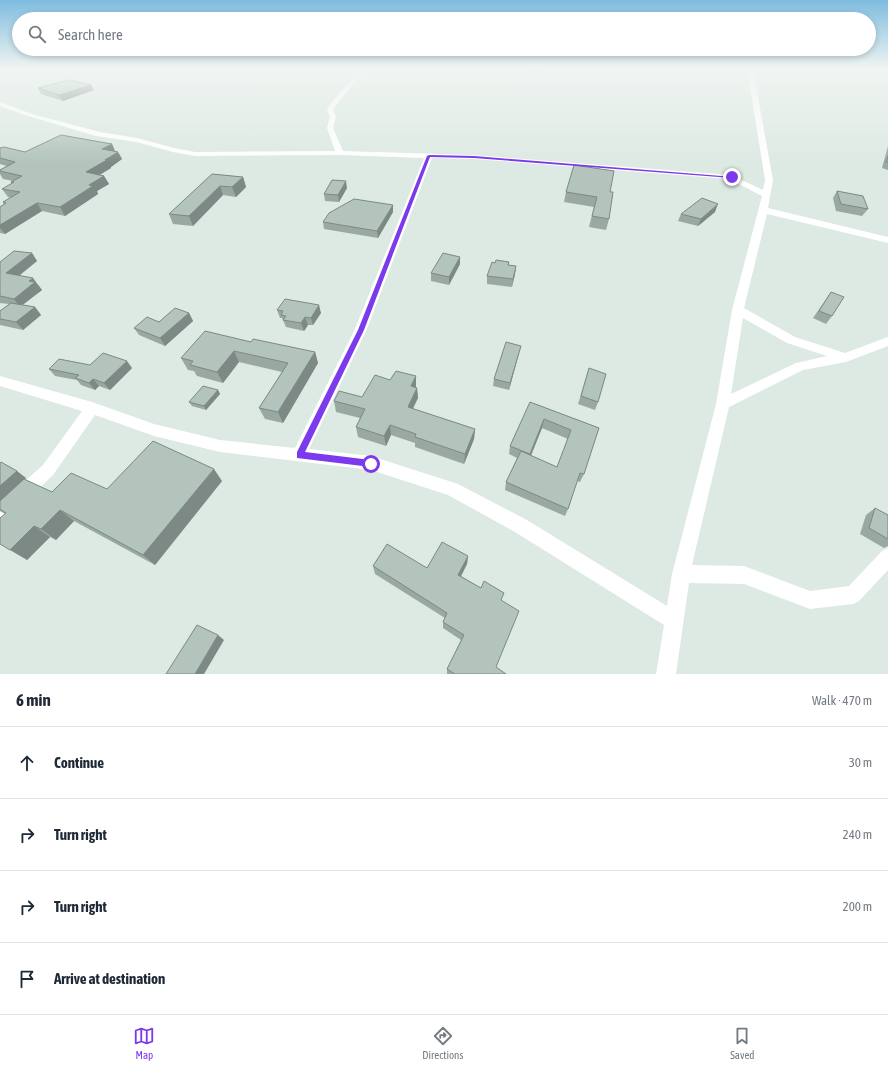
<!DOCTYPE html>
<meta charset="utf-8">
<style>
:root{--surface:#fff;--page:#f6f6f7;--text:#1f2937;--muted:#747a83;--line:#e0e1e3;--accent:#7c3aed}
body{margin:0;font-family:"Asap Condensed",sans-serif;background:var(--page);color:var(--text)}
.stop{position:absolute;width:12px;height:12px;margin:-9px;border:3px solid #7c3aed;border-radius:50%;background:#fff}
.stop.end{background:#7c3aed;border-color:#fff;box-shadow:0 1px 4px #0008}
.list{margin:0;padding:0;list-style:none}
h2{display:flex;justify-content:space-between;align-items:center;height:52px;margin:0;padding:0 16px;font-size:17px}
h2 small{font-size:13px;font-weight:400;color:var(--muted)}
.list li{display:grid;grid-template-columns:26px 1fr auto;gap:12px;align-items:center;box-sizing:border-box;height:72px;padding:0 16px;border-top:1px solid var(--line)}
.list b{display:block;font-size:15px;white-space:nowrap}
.list em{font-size:13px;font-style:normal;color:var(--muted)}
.icon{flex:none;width:22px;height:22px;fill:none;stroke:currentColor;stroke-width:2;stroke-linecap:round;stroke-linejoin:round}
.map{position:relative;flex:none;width:888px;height:674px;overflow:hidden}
.search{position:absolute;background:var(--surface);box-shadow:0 2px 6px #0003;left:12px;right:12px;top:12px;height:44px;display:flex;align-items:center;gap:10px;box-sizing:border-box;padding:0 14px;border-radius:22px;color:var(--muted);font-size:15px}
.sheet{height:340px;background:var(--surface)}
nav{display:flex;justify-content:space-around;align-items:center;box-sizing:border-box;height:56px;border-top:1px solid var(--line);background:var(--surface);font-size:11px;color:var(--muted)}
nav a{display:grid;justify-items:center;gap:2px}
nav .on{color:var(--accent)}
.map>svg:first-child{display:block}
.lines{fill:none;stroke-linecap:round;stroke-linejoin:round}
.secondary-casing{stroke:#b0c9be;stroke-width:2}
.street{fill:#fff;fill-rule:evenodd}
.secondary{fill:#fff;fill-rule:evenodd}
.wall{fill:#99a9a2;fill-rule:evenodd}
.shaded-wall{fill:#7d8984}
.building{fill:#b2c4bc;stroke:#7d8984}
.route{fill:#7c3aed}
</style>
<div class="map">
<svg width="888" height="674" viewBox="0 0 888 674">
<rect width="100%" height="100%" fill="#dde9e3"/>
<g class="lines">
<defs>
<path id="secondary" d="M0 69H7L0 73Z"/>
</defs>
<use href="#secondary" class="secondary-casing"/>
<path class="street" d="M361 69H366L336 105 333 111 336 116 333 128 343 151 474 155 731 175 763 190 765 180 749 80V69H755V80L773 180 768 208 888 237V243L767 214 744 308 795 337 845 353 888 337V346L846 362 803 370 729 407 692 565 744 566 810 591 849 586 882 551 888 548V570L859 601 853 604 810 609 744 584 689 583 676 674H656L664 625 515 532 448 495 371 470 220 452 154 436 95 415 53 475 6 520 0 522V503L43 465 82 411 0 386V376L92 402 154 424 220 440 295 448 355 329 424 158 340 155 195 156 173 152 136 142 96 136 28 116 0 106V102L32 114 100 132 137 138 174 148 195 152 335 151 327 128 330 116 327 111 331 103ZM432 158 474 159 729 179 762 196 732 310 716 404 672 574 667 606 527 520 458 484 371 456 309 449 367 329ZM743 318 787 343 827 356 796 363 731 394Z"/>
<use href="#secondary" class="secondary"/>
</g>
<path class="wall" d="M321 69H332L329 71Z
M389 69H411L410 71Z
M475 69H544V71L476 70Z
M91 85 94 90 63 101 41 94 38 88Z
M112 144 115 151 118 152 122 159 111 167V168L100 175 104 176 109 184 97 191 98 194 65 216 42 211 5 234 0 233V207L4 204 3 202 11 198 8 197 2 189 12 184 11 182 13 181 3 179 0 174V170L7 166 0 164V148L25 152Z
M888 146V170L882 168Z
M212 174 243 177 246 187 236 197 223 195 193 226 173 224 169 214Z
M347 188 339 202 325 201 324 194Z
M837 191 868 209 862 216 836 211 833 198Z
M566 192H610L609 219 606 230 589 227 594 207 564 202Z
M393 205V212L378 238 324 229 323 222Z
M715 212 698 226 678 221 681 214Z
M32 253 37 261 19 276 39 286 42 290 22 305 35 307 41 315 23 330 0 325V311L9 304 0 303V262Z
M509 262V265L516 266 515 274 512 287 487 284V276L495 263Z
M460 264 449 285 431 281V273Z
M831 292 832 316 826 324 813 318Z
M277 310 321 313 313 325H308L304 331 286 327 282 318H280Z
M189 313 193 321 165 346 139 335 134 328Z
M251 342 315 352 318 363 283 423 265 419 259 408 282 372 239 362 223 383 197 376 194 371 188 370 181 358Z
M521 346 519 353 509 390 493 386 494 379Z
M90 365 132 368 110 390 99 386 95 390 81 385 77 380 55 376 49 369Z
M589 368 598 402 595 410 578 404Z
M416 376V387L417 388 418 398 413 409 475 429 474 439 464 464 415 447V443L391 435 386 446 358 437 356 427 360 418 336 412 334 401 362 397 390 380Z
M218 390 220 394 206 410 192 406 189 402Z
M530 402 599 428 584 474 580 482 577 481 568 509 565 516 505 490 506 482 517 458 509 454 510 446ZM542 428 568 439 557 467 531 456Z
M0 463 26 478 24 479 52 492 107 489 222 481 155 565 74 521 56 540 50 537 27 560 5 514 0 511Z
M875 508 888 515V546L884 548 860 534 866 515Z
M468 556 467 564 461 576 502 601 496 667 506 674H447V669L461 640 443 628V622L445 618 375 574 373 566 427 568Z"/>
<path class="shaded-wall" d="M91 85 94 90 63 101 59 95Z
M112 144 115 151 102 149Z
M118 152 122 159 111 167V168L90 180 86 172Z
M104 176 109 184 97 191 98 194 65 216 60 207 89 185Z
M243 177 246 187 236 197 232 187Z
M346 181 347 188 339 202 338 195Z
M220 186 223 195 193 226 189 216Z
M37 203 42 211 5 234 0 228V225Z
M718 204 715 212 698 226 701 219Z
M393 205V212L378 238 377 231Z
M32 253 37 261 12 281 6 273Z
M460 257V264L449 285V277Z
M516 266 515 274 512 287 513 279Z
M33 278 42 290 20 307 14 299 29 281Z
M319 305 321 313 313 325 311 318Z
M35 307 41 315 23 330 16 322Z
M189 313 193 321 165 346 160 338Z
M305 317 308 325 304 331 301 323Z
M521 346 519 353 509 390 510 383Z
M234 351 239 362 223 383 217 372Z
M315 352 318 363 283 423 278 412Z
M127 361 132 368 110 390 104 383Z
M416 376V387L412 396 411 386Z
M93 379 99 386 95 390 89 383Z
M417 388 418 398 408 417V407Z
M218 390 220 394 206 410 204 406Z
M544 419 542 428 528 462 530 454Z
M390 425 391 435 386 446 384 436Z
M475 429 474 439 464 464 465 454Z
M214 469 222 481 155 565 143 555Z
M17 471 26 478 0 501V486Z
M60 510 74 521 56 540 41 529Z
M34 526 50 537 27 560 10 550Z
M468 556 467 564 458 582V575Z
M218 635 224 640 204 674H195Z"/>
<path class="building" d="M69 80 91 85 59 95 38 88Z
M61 135 112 144 102 149 118 152 105 160H107L86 172 104 176 89 185 93 186 60 207 37 203 0 225V207L6 203 3 202 20 192 2 189 14 182H11L22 176 0 171V170L15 162 0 158V148L4 147 25 152Z
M888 156V162H886Z
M574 165 614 171 610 192H613L609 219 592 216 597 197 566 192Z
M212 174 243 177 232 187 220 186 189 216 169 214Z
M332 180 346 181 338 195 324 194Z
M837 191 863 196 868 209 841 204Z
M702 198 718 204 701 219 681 214Z
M354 199 393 205 377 231 323 222 329 213Z
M14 251 32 253 6 273 33 278 29 281 35 282 14 299 0 296V262Z
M443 253 460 257 449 277 431 273Z
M496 260 509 262 508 265 516 266 513 279 487 276 492 262 495 263Z
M831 292 844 297 832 316 819 311Z
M285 299 319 305 311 318 305 317 301 323 283 320 286 316 281 315 283 311 277 310Z
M11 303 35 307 16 322 0 319V311Z
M175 308 189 313 160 338 134 328 147 317 159 322Z
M205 331 251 342 253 339 315 352 278 412 259 408 288 363 234 351 217 372 190 365 193 361 181 358Z
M506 342 521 346 510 383 494 379Z
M103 353 127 361 104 383 93 379 89 383 75 378 79 375 49 369 59 359 90 365Z
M589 368 606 374 598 402 581 396Z
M396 371 416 376 411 386 417 388 408 407 475 429 465 454 415 437 416 434 390 425 384 436 356 427 365 409 334 401 339 391 362 397 375 375 390 380Z
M203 386 218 390 204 406 189 402Z
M530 402 599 428 584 474 580 473 568 509 506 482 521 451 557 467 571 430 544 419 530 454 510 446Z
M153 441 214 469 143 555 60 510 41 529 34 526 10 550 0 544V518L6 513 0 509V501L24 479 52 492 71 473 107 489Z
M1 462 17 471 0 486V463Z
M875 508 888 515V539L869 528Z
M442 542 468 556 458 575 481 588 484 581 504 593 501 600 519 611 496 667 506 674H455L447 669 464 635 443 622 447 613 373 566 387 544 427 568Z
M197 625 218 635 195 674H166Z"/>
<linearGradient id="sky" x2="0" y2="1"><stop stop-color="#7fbcdf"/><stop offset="0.42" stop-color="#f0f5f2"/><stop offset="1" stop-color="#f0f5f2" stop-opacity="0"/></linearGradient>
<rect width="888" height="164" fill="url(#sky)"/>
<path class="route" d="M429 155 474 156 734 177 732 178 474 158 430 157 364 330 305 452 371 460 375 464 371 467 297 458V452L358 330 427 156Z"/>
</svg>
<div class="stop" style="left:371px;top:464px"></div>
<div class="stop end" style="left:732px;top:177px"></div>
<div class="search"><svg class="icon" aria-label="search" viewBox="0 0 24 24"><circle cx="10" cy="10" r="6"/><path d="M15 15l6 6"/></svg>Search here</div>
</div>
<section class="sheet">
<h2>6 min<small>Walk · 470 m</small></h2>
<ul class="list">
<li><svg class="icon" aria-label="ahead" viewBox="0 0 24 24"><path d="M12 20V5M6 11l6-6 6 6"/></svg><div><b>Continue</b></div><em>30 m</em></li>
<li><svg class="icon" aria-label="right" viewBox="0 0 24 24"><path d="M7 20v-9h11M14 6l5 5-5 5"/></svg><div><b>Turn right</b></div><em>240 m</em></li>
<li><svg class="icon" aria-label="right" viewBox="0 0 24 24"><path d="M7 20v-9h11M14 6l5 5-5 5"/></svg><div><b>Turn right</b></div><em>200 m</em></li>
<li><svg class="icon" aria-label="arrive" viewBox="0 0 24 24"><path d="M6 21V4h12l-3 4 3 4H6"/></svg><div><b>Arrive at destination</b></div></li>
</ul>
</section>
<nav>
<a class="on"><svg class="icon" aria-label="map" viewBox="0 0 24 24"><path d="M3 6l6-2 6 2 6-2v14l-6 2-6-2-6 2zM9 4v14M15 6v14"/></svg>Map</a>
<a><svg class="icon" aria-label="directions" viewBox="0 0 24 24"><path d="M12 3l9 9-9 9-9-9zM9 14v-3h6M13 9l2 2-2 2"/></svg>Directions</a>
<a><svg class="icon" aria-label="saved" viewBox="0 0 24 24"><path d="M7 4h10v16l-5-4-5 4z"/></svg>Saved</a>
</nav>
